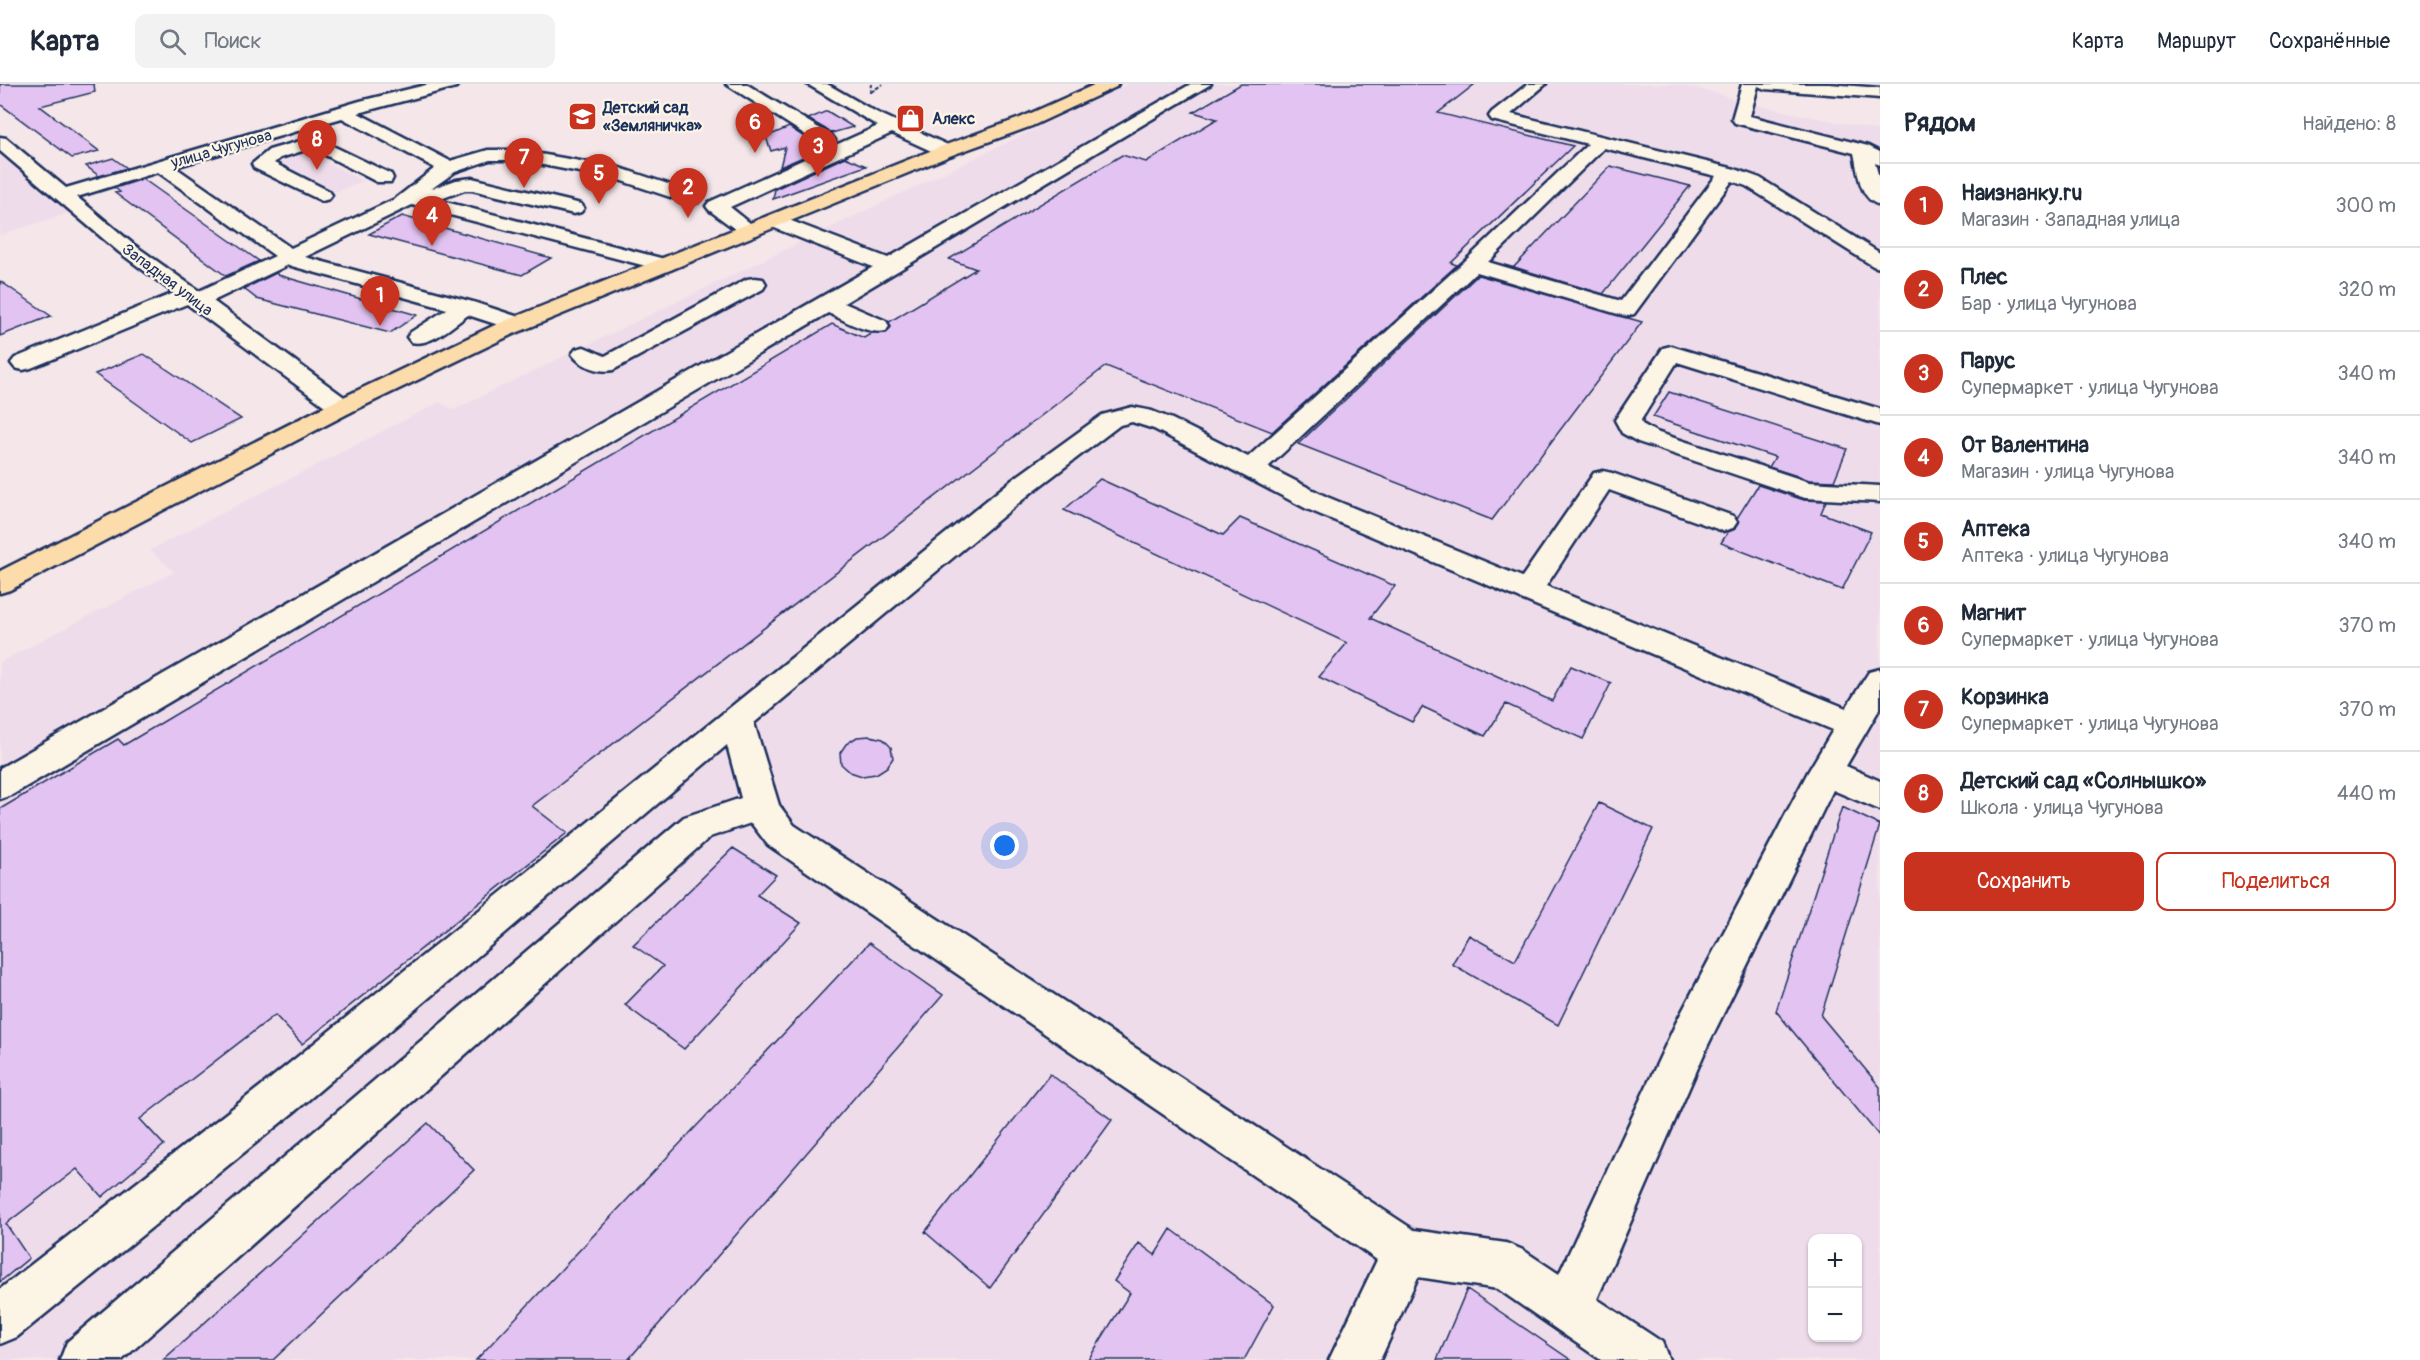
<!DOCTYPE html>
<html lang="ru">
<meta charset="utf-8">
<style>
:root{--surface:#fff;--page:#f2f2f3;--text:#1f2937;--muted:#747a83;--line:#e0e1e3;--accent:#c8321e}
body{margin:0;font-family:Pangolin,sans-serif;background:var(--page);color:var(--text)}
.controls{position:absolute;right:18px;bottom:18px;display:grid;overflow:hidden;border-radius:12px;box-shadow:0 2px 4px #0004}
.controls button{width:54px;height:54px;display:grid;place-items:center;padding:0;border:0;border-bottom:2px solid var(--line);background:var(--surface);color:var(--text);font:30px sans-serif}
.you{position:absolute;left:1005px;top:762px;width:21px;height:21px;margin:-15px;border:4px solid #fff;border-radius:50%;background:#1a73e8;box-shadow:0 0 0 9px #1a73e833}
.badge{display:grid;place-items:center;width:39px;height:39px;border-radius:50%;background:var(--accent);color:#fff;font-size:20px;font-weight:700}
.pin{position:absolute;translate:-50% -50px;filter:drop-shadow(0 2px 3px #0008)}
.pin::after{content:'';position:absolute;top:32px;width:21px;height:18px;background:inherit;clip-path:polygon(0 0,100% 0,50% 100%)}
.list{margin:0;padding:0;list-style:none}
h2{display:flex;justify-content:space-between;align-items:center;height:78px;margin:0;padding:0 24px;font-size:26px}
h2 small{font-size:20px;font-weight:400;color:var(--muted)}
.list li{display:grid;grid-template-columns:39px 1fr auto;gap:18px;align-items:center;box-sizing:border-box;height:84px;padding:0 24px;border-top:2px solid var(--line)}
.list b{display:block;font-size:22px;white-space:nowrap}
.list p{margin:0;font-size:20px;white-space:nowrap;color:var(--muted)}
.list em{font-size:20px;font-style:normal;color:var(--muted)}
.actions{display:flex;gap:12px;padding:18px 24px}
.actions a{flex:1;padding:14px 0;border:2px solid var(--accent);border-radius:12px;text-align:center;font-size:21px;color:var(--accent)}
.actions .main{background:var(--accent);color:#fff}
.icon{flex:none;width:33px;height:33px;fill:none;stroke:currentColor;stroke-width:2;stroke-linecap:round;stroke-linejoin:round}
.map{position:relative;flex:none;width:1880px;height:1276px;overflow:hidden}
header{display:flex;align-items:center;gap:36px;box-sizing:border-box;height:84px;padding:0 30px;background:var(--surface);border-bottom:2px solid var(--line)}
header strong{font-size:28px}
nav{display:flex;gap:33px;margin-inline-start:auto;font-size:21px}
.search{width:420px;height:54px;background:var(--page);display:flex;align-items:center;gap:15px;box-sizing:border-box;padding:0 21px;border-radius:12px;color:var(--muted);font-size:22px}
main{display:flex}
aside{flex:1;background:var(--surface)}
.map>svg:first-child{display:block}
.built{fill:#efdceb;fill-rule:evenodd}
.building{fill:#e2c3f1;stroke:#1b2f5e;stroke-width:1.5}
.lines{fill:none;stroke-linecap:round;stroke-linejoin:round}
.minor-casing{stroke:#1b2f5e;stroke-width:5}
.major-casing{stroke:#1b2f5e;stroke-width:5}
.path{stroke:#1b2f5e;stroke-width:2;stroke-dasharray:4 2;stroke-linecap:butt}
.minor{fill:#fcf5e5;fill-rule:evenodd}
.major{fill:#fddcac;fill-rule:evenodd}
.labels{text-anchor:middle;stroke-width:4.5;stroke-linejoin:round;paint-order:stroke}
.far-poi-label{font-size:16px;font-weight:bold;fill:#1b2f5e;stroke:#fcf5e5;text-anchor:start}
.far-street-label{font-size:16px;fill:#1b2f5e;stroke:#fcf5e5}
</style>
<header>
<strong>Карта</strong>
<div class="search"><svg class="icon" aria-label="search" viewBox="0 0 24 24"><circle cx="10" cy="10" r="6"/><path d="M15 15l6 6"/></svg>Поиск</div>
<nav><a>Карта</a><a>Маршрут</a><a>Сохранённые</a></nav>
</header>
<main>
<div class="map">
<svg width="1880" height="1276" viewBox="0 0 1880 1276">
<rect width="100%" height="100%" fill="#f4e6e9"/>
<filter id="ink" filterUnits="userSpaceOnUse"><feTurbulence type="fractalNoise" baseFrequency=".0167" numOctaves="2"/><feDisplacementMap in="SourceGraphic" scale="12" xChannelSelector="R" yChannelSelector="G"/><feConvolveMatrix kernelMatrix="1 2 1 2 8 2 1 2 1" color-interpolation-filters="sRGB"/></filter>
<g filter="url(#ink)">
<path class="built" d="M1128 0H1674L1721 10 1737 17 1880 47V1276H0V578L174 488 150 466 440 318 453 326ZM1812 1154H1858V1254H1812Z
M300 65 363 97 336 108 272 74Z
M0 71 74 127 0 151Z"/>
<path class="building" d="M0 0H94L95 8 40 22 99 67 72 74 0 20Z
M1241 0H1475L1438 29 1573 62 1451 179 1457 181 1272 348 1106 282 532 722 567 749 302 960 275 931 140 1035 164 1061 102 1113 77 1085 6 1140 29 1174 0 1198V725L118 655 124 661 832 240 864 254 872 249H886L891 243 889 238 976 185 949 175 1122 71 1146 78 1217 35 1193 28Z
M827 27 853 43 832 49 808 35Z
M789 43 809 56H807L824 64 780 83 785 63 771 67 766 53Z
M845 73 866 82 773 115 775 105Z
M113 74 127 84 99 92 86 82Z
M1610 82 1690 102 1603 210 1514 183Z
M143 95 259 177 226 192 115 109 120 108 115 104Z
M402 132 551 174 522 191 369 150Z
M276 189 278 191 417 231 390 249 257 215 244 205Z
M1478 191 1642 238 1492 436 1298 360Z
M0 197 51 232 0 252Z
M144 270 241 335 192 359 95 290Z
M1669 308 1847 365 1834 397 1809 396 1769 383 1775 373 1653 333Z
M1100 395 1223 451 1240 434 1395 502 1370 534 1552 617 1571 582 1611 599 1583 655 1506 620 1485 652 1423 623 1412 638 1319 593 1347 559 1064 426Z
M1758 401 1804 416 1826 417 1821 429 1871 448 1842 506 1721 459 1728 448 1735 445 1739 439 1737 434Z
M870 652 883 655 891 663 893 674 887 683 876 690 862 692 850 688 841 680 840 669 846 660 857 653Z
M1599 719 1653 745 1558 941 1452 880 1469 851 1515 877Z
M1842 723 1880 741 1821 932 1880 1003V1053L1776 927Z
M733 764 776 791 757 811 801 839 684 965 625 921 663 882 633 861Z
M869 859 943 911 628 1276H476Z
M1050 990 1112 1036 990 1204 925 1148Z
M428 1039 474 1086 273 1276H163Z
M1171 1145 1274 1221 1244 1276H1088L1130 1209 1114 1197 1139 1159 1155 1171Z
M1467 1205 1571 1276H1437Z"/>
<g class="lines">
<defs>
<path id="minor" d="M430 0H458L456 3 358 29 450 77 488 66H517L620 84 698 110 701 114 698 118 691 120 616 95 517 76H490L455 88 431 105 456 96 472 94 581 120 584 124 581 128 574 130 472 106H465L438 116 672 177 676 181 672 185 665 187 412 121 305 173 473 218 525 235 528 240 525 245 517 247 468 231C452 242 431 263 411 258L407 253 411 248 447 225 288 181 213 217 351 318 354 323 351 328 342 330 333 328 187 220 31 284 23 286 15 284 11 279 15 274 174 209 119 168 0 67V53L6 54 66 104 360 17ZM342 34 435 84 395 115 291 164 175 83ZM158 88 275 172 199 207 133 160 77 113Z
M726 0H746L832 52 835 56 832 60H820Z
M807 0H827L876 28 952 63 955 67 952 71H940L892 49 730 123 760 147 757 151H743L709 126 706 122 709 118 878 42Z
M1191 0H1211L844 219 886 237 889 242 886 247C867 251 845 236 828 229L12 711 0 715V684L873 183 767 141 764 137 767 133H781L888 174Z
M1528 0H1546L1511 30 1735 85 1760 94 1880 169V184L1873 182 1746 102 1732 97 1634 230 1626 232 1618 230 1477 188 1268 383 1327 413 1522 493 1594 389 1603 387 1612 389 1733 432 1737 438 1733 444 1723 447 1609 406 1546 502 1846 624 1869 588 1880 585V624L1846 682 1880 697V726L1833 706 1707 963 1597 1215 1662 1258 1669 1276H1601L1498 1205 1418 1193 1380 1276H1329L1377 1176 768 761 751 739 710 753 122 1276H60L67 1258 684 733 741 714 727 661 300 1023 17 1253 0 1260V1205L270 995 1012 396 1102 331 1132 323 1152 327 1172 335 1248 373 1466 176 1588 60 1492 36 1489 32 1492 28ZM1604 64 1716 92 1621 217 1488 178ZM1132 338 1154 345 1307 425 1833 646 1808 688 1676 939 1559 1190 1523 1166 1506 1159 1414 1146 794 741 779 721 754 639 1032 408 1120 341Z
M1742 0H1829L1880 4V14L1765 5 1758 2 1750 32 1868 62 1880 68V81L1875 79 1880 97V121C1859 116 1858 87 1854 69L1735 39 1732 35Z
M314 53 391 90 393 94 391 98H377L312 64 280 74 274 79 329 107 332 111 329 115 322 117 254 84 252 80 269 66Z
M755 194 763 195 766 200 763 205 613 286C600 289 580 282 572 270L576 265 584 263 605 272 747 195Z
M1671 262 1880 325V341L1677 278 1641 336 1642 340 1656 348 1809 398 1880 402V418L1805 414 1638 358 1622 349 1615 336 1663 264Z"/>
<path id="major" d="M1096 0H1118L1116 3 1032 42 952 71 511 251 351 328 10 506 0 509V487L333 318 495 241 940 63 1020 34Z"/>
</defs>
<use href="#minor" class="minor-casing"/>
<use href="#major" class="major-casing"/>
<path class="path" d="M871 8 883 0
M870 9 871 0"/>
<use href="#minor" class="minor"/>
<use href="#major" class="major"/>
</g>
</g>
<defs>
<symbol id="school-square" viewBox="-11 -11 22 22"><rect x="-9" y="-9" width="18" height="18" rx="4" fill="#c8321e" stroke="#fcf5e5"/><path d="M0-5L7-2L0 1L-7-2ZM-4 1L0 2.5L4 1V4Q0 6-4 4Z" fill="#fff"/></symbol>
<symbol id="shop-square" viewBox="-11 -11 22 22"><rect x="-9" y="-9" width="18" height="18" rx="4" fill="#c8321e" stroke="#fcf5e5"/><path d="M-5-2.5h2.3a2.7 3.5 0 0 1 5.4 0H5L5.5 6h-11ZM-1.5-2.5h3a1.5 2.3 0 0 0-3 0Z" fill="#fff"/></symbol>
</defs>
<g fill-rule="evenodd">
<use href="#school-square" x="566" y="16" width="33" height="33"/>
<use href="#shop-square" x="894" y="18" width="33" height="33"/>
</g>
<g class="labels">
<g class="far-poi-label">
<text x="603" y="29">Детский сад<tspan x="603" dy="18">«Земляничка»</tspan></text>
<text x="932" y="40">Алекс</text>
</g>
<g class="far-street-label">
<text transform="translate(221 64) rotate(-16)" y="6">улица Чугунова</text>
<text transform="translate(168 195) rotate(37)" y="6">Западная улица</text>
</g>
</g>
</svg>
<div class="controls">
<button>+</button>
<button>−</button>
</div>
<div class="you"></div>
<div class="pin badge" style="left:380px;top:242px">1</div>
<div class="pin badge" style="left:688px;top:134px">2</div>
<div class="pin badge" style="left:818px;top:93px">3</div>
<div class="pin badge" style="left:432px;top:162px">4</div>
<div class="pin badge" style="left:599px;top:120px">5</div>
<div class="pin badge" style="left:755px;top:69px">6</div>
<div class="pin badge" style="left:524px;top:104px">7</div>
<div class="pin badge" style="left:317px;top:86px">8</div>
</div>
<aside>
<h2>Рядом<small>Найдено: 8</small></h2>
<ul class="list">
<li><span class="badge">1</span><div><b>Наизнанку.ru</b><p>Магазин · Западная улица</p></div><em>300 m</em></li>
<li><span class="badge">2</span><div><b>Плес</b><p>Бар · улица Чугунова</p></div><em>320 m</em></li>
<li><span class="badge">3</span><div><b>Парус</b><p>Супермаркет · улица Чугунова</p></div><em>340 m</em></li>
<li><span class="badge">4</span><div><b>От Валентина</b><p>Магазин · улица Чугунова</p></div><em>340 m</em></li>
<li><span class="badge">5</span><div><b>Аптека</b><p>Аптека · улица Чугунова</p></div><em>340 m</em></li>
<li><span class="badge">6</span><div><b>Магнит</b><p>Супермаркет · улица Чугунова</p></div><em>370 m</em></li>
<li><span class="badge">7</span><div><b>Корзинка</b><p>Супермаркет · улица Чугунова</p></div><em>370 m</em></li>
<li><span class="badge">8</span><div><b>Детский сад «Солнышко»</b><p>Школа · улица Чугунова</p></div><em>440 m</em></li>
</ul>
<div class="actions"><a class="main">Сохранить</a><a>Поделиться</a></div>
</aside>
</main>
